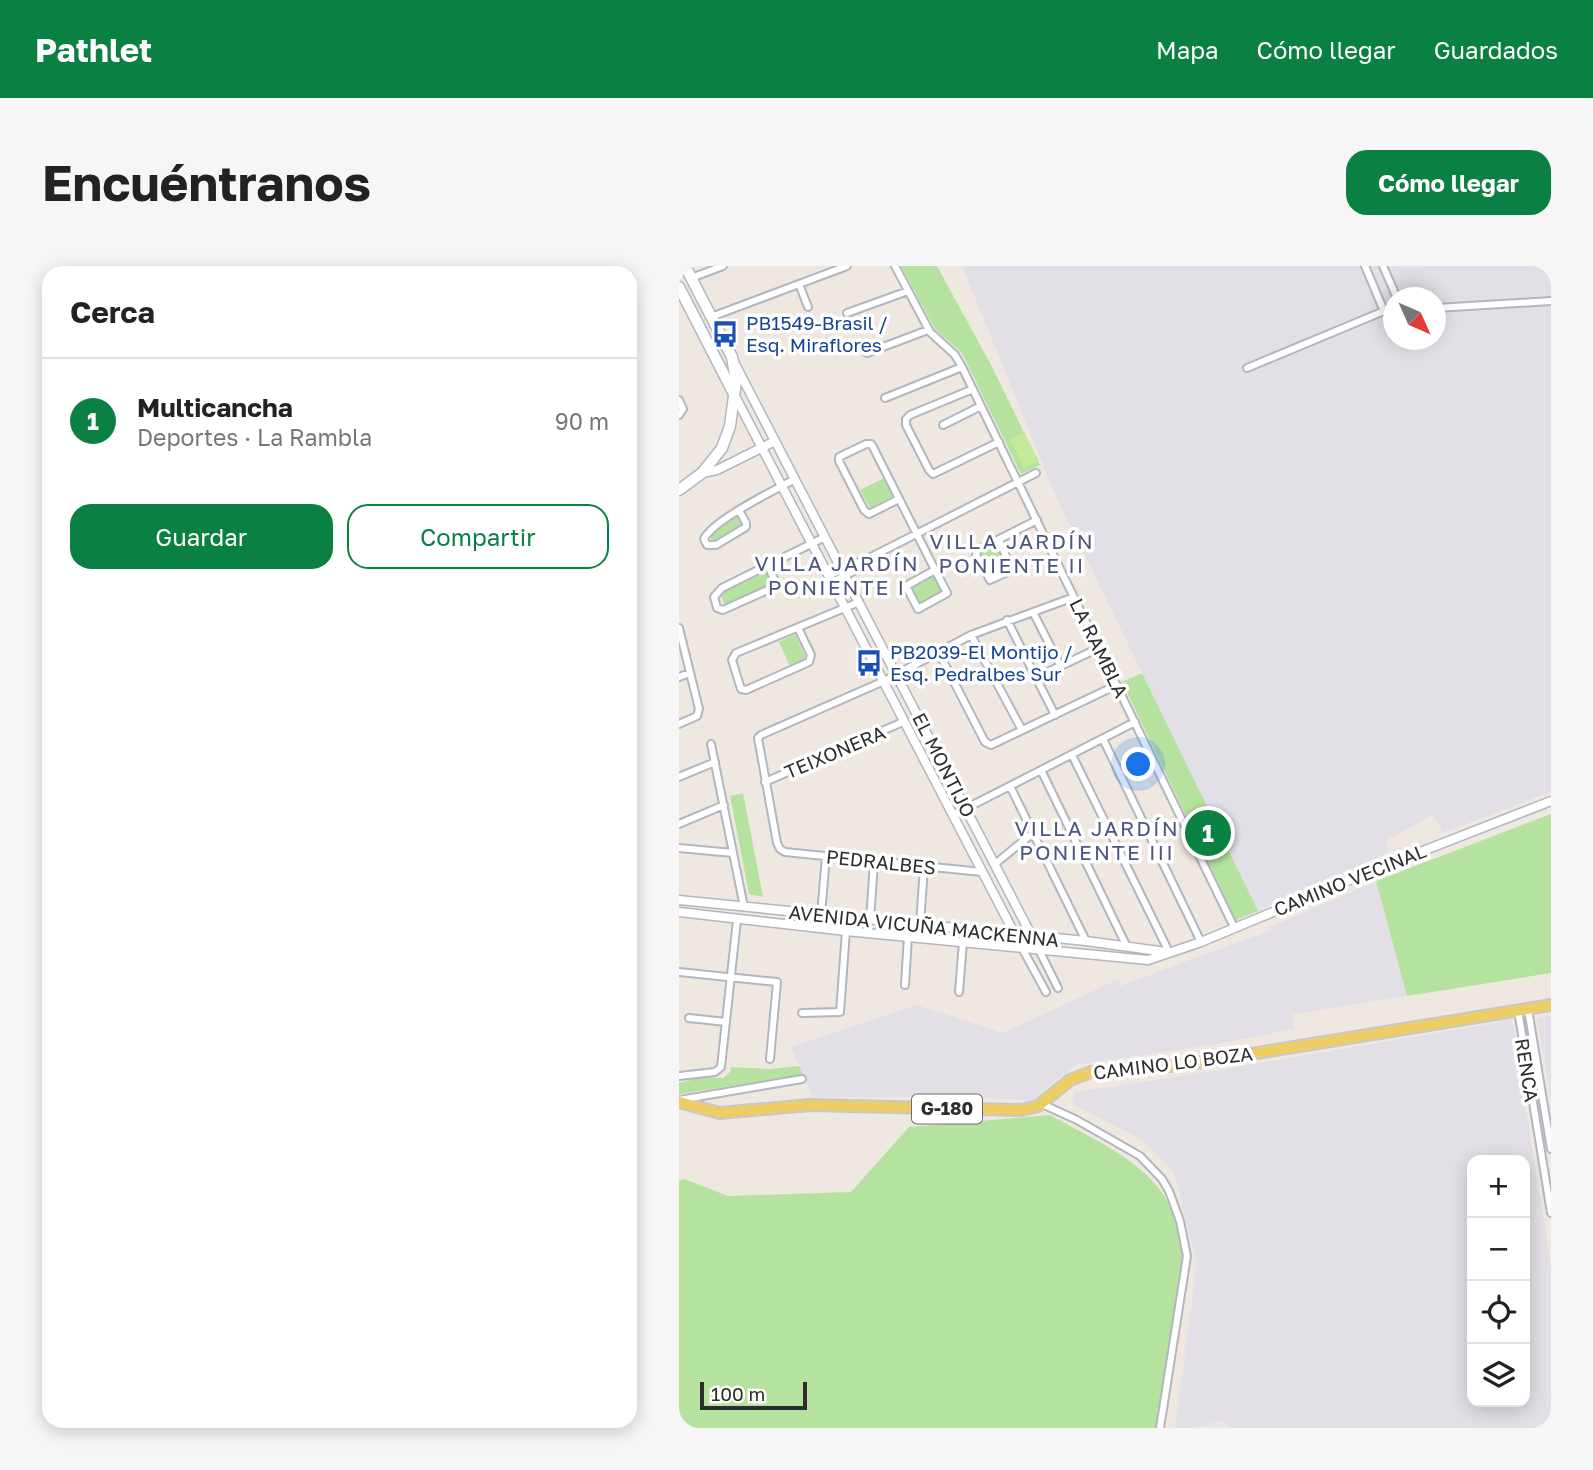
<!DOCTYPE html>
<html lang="es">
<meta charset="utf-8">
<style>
:root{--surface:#fff;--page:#f6f6f6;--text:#222;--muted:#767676;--line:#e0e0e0;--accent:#0b8043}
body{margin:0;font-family:"Golos Text",sans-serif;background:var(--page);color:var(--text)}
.controls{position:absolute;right:21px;bottom:21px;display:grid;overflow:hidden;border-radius:14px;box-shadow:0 4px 18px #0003}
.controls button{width:63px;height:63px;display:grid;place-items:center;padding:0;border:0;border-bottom:2px solid var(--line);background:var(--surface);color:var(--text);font:35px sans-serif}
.compass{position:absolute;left:704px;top:21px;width:63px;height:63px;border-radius:50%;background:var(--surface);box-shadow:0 4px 18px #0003;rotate:135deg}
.scale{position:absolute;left:21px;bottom:18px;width:107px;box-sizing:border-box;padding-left:7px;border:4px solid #2d2d2d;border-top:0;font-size:19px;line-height:24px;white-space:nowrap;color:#2d2d2d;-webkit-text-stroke:5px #fff;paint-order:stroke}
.you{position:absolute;left:460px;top:499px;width:24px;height:24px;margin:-18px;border:5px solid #fff;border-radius:50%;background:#1a73e8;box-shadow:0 0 0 10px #1a73e833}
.badge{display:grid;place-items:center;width:46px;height:46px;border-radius:50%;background:var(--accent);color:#fff;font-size:23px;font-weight:700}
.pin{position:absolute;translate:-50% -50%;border:4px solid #fff;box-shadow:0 2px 7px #0006}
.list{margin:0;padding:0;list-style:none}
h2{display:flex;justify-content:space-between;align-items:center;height:91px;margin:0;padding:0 28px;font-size:30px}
h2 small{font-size:23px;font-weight:400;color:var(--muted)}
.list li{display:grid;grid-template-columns:46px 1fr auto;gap:21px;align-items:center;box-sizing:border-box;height:126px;padding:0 28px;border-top:2px solid var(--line)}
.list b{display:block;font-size:26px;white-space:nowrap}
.list p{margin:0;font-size:23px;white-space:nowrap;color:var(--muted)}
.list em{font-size:23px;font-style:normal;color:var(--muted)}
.actions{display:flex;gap:14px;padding:21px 28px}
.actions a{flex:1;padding:16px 0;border:2px solid var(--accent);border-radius:21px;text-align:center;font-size:24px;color:var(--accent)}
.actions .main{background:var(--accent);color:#fff}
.icon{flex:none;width:38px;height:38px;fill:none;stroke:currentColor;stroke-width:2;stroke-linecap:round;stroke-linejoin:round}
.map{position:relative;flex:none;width:872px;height:1162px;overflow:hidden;border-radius:21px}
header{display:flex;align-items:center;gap:42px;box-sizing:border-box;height:98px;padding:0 35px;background:var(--accent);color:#fff}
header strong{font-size:33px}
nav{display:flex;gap:38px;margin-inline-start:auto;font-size:24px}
.intro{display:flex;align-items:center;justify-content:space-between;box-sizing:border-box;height:168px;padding:0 42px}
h1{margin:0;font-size:49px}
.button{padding:18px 32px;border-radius:21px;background:var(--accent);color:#fff;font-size:24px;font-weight:700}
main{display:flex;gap:42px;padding:0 42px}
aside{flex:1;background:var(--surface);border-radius:21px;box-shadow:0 4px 18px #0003}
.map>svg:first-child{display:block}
.industrial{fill:#e2e0e6;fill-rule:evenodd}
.green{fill:#b5e29e}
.pitch{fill:#c7e99a}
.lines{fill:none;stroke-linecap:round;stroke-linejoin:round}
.minor-casing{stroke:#b3b6bf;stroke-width:10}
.tertiary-casing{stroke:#b3b6bf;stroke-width:11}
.secondary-casing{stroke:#b3b6bf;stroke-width:13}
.primary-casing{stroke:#c8c8c8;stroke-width:14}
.minor{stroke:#fff;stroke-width:6}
.tertiary{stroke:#fff;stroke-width:8}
.secondary{stroke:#fff;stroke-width:10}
.primary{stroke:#edce65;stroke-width:10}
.labels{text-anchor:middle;stroke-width:7;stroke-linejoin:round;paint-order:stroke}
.shield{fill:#fff;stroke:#6c6c6c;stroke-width:2}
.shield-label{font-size:18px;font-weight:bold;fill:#2d2d2d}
.transit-label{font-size:19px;fill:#164399;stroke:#fff;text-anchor:start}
.street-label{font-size:19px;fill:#2d2d2d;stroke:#fff}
.neighbourhood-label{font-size:21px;letter-spacing:2px;fill:#4d567d;stroke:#fff}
</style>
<header>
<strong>Pathlet</strong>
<nav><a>Mapa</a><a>Cómo llegar</a><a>Guardados</a></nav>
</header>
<div class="intro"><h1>Encuéntranos</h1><a class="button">Cómo llegar</a></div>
<main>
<aside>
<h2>Cerca<small></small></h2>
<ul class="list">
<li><span class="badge">1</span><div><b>Multicancha</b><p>Deportes · La Rambla</p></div><em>90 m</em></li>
</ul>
<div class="actions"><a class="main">Guardar</a><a>Compartir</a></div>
</aside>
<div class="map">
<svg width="872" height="1162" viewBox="0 0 872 1162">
<rect width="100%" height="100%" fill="#eee8e0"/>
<path class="industrial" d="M283 0H872V526L764 567 754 549 706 575 710 586 579 645 375 226ZM715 32H757V74H715Z
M697 615 728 730 613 749 615 763 539 778 396 799 353 835 302 831H134L112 781 238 739 324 767 440 713 441 720 592 664V661Z
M872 750V833L858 752Z
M833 754 872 1000V1162H552L542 1155 514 1162H496L518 998 495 906 462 873 393 838 396 826 510 809ZM793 894H846V1136H793Z"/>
<path class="green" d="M222 0H258L312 99 361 199 342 208 283 87 256 63Z
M205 212 214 230 191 242 181 224Z
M60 249 65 258 35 277 30 268Z
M318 278 330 302 312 311 300 288Z
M88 306 93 318 46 339 41 327Z
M255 308 264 326 241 338 232 320Z
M116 368 127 392 111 400 100 376Z
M463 407 579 645 557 654 443 416Z
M64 527 84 631 70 628 51 530Z
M872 548V707L728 730 697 615Z
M120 800 124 809 0 828V817L20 812H44L51 806 52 801 90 803Z
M371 849C439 887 505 910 504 1001L478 1162H0V915L5 913 49 930 172 926 230 861Z"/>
<path class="pitch" d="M345 166 360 195 345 202 331 173Z
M529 549 543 578 529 585 514 556Z"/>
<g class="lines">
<defs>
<path id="minor" d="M216 0 251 66 276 89 283 101 555 661
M686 0 705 45
M704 0 718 32
M12 12 44 0
M120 18 129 41
M757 42 872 35
M168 47 229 25
M32 51 168 0
M188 87 249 64
M568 102 705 45H715
M294 123 231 149 227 153V159L250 204 254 208 320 176
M206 132 283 101
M0 134 4 143 0 149
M264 159 302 140
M220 233 190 248 185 244 160 195V191L187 178H192L194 181 256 304
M60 244 67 257V261L37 279H28L25 273C34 254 96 224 116 213
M320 274 333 304 311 314 297 289 299 284 358 254
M89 300 96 315 93 322 44 344 38 342 35 331 43 322 146 271
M256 304 268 327 239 343 227 320Z
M151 309 192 291 357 207
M154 316 184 300 192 291
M354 346 381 399
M328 354 376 449
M0 362 20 443 18 450 0 458
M119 362 132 389 130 396 67 424 62 423 53 394 57 387 180 336
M292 369 343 464
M259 385 306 476 312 479 438 419
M0 411 11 407
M358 411 420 382
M424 473 522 676
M32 478 65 641
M393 489 490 686
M362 504 448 681
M0 511 36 496
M86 516 226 455
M331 520 407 675
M274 549 456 456
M0 558 45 539
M0 582 54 587
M316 598 354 567
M303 606 106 586 101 583 98 577 79 472 82 469 205 415 292 369 395 331
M142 649 147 590
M191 654 195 596
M241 659 245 600
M343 682 367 726
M360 684 379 722
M0 706 98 716 91 793
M226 719 229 670
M280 726 284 676
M849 743 872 883
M839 744 872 947
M123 747 161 746 167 665
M10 752 47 756
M0 810 36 806 42 801 58 654
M0 834 123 813
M363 838 398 854 461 890 483 913 490 925 501 955 508 990 481 1162"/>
<path id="tertiary" d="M55 96 360 684
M55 128 343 682
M23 207 38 204 96 175
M0 634 407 675 487 686
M0 646 167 665 469 694 522 676 690 606 872 535"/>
<path id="secondary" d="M0 21 55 128
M0 224 23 207 43 182 51 160 57 115 53 91 6 0"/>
<path id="primary" d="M0 836 41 847 131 839 343 844 359 840 391 814 412 806 504 799 872 739"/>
</defs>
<use href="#minor" class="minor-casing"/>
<use href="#tertiary" class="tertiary-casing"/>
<use href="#secondary" class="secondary-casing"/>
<use href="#primary" class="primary-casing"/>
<use href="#minor" class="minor"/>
<use href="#tertiary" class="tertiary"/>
<use href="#secondary" class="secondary"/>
<use href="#primary" class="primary"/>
</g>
<defs>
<symbol id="bus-bare" viewBox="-9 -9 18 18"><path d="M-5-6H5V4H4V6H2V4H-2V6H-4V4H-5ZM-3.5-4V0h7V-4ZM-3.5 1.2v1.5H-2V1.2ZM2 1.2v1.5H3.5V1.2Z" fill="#1a4fb4" stroke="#fff" stroke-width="2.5" paint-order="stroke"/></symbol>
</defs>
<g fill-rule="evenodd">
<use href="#bus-bare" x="27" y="49" width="38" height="38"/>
<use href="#bus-bare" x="171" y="378" width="38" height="38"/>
</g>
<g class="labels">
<rect class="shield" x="233" y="828.5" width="70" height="29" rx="5"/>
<g class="shield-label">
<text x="268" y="849">G-180</text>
</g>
<g class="transit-label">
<text x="67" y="64">PB1549-Brasil /<tspan x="67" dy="22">Esq. Miraflores</tspan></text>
<text x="211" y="393">PB2039-El Montijo /<tspan x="211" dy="22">Esq. Pedralbes Sur</tspan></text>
</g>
<g class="street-label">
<text transform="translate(420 382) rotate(64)" y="7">LA RAMBLA</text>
<text transform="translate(156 486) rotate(-23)" y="7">TEIXONERA</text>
<text transform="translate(265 499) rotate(63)" y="7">EL MONTIJO</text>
<text transform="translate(202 596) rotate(6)" y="7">PEDRALBES</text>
<text transform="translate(671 614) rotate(-22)" y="7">CAMINO VECINAL</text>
<text transform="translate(245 660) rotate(6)" y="7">AVENIDA VICUÑA MACKENNA</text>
<text transform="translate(494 797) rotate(-7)" y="7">CAMINO LO BOZA</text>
<text transform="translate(848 804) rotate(81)" y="7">RENCA</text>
</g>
<g class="neighbourhood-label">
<text x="333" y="283">VILLA JARDÍN<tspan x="333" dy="24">PONIENTE II</tspan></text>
<text x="158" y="305">VILLA JARDÍN<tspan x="158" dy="24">PONIENTE I</tspan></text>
<text x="418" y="570">VILLA JARDÍN<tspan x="418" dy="24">PONIENTE III</tspan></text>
</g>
</g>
</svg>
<div class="controls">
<button>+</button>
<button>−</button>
<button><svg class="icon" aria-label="locate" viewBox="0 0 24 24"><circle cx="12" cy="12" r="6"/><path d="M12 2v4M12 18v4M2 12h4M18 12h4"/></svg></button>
<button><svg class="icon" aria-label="layers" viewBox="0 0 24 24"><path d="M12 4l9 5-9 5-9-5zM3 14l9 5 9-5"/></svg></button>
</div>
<svg class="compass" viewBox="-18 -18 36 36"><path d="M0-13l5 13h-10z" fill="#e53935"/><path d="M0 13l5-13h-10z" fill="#767676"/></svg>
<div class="scale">100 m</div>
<div class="you"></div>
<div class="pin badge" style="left:529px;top:567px">1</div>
</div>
</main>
